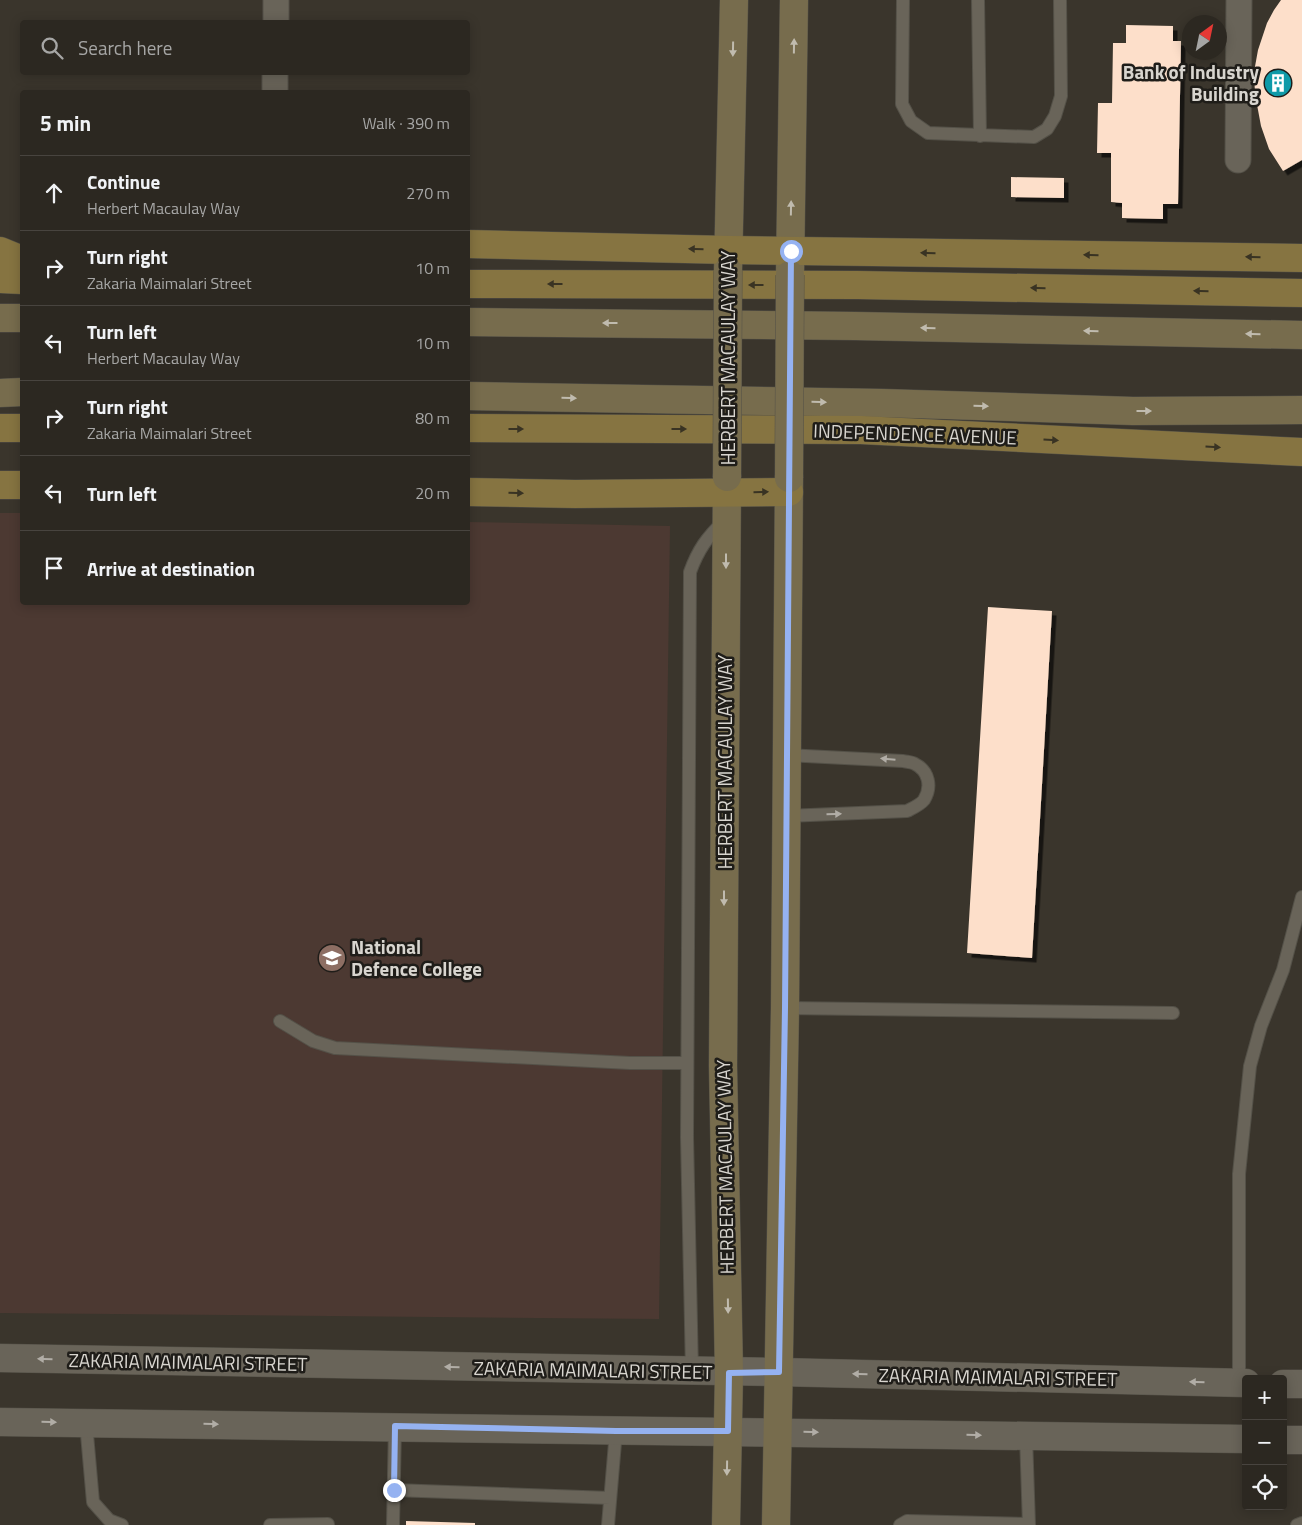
<!DOCTYPE html>
<meta charset="utf-8">
<style>
:root{--surface:#2c2821;--page:#34302a;--text:#f1f3f6;--muted:#a6a6a5;--line:#48443f}
body{margin:0;font-family:"Titillium Web",sans-serif;background:var(--page);color:var(--text)}
.controls{position:absolute;right:15px;bottom:15px;display:grid;overflow:hidden;border-radius:5px;box-shadow:0 2px 12px #0003}
.controls button{width:45px;height:45px;display:grid;place-items:center;padding:0;border:0;border-bottom:1px solid var(--line);background:var(--surface);color:var(--text);font:25px sans-serif}
.compass{position:absolute;left:1182px;top:15px;width:45px;height:45px;border-radius:50%;background:var(--surface);box-shadow:0 2px 12px #0003;rotate:33deg}
.stop{position:absolute;width:15px;height:15px;margin:-11px;border:4px solid #95b2f1;border-radius:50%;background:#fff}
.stop.end{background:#95b2f1;border-color:#fff;box-shadow:0 1px 5px #0008}
.list{margin:0;padding:0;list-style:none}
h2{display:flex;justify-content:space-between;align-items:center;height:65px;margin:0;padding:0 20px;font-size:21px}
h2 small{font-size:16px;font-weight:400;color:var(--muted)}
.list li{display:grid;grid-template-columns:32px 1fr auto;gap:15px;align-items:center;box-sizing:border-box;height:75px;padding:0 20px;border-top:1px solid var(--line)}
.list b{display:block;font-size:19px;white-space:nowrap}
.list p{margin:0;font-size:16px;white-space:nowrap;color:var(--muted)}
.list em{font-size:16px;font-style:normal;color:var(--muted)}
.icon{flex:none;width:28px;height:28px;fill:none;stroke:currentColor;stroke-width:2;stroke-linecap:round;stroke-linejoin:round}
.map{position:relative;flex:none;width:1302px;height:1525px;overflow:hidden}
.search{position:absolute;background:var(--surface);box-shadow:0 2px 12px #0003;left:20px;top:20px;width:450px;height:55px;display:flex;align-items:center;gap:12px;box-sizing:border-box;padding:0 18px;border-radius:5px;color:var(--muted);font-size:19px}
.panel{position:absolute;background:var(--surface);box-shadow:0 2px 12px #0003;left:20px;top:90px;width:450px;height:515px;border-radius:5px}
.map>svg:first-child{display:block}
.education{fill:#4c3932}
.building{fill:#fddfca;filter:url(#shadow)}
.lines{fill:none;stroke-linecap:round;stroke-linejoin:round}
.service-casing{stroke:#545148;stroke-width:14}
.minor-casing{stroke:#545148;stroke-width:27}
.tertiary-casing{stroke:#545148;stroke-width:29}
.secondary-casing{stroke:#545148;stroke-width:29}
.primary-casing{stroke:#545148;stroke-width:29}
.service{stroke:#696459;stroke-width:12}
.minor{stroke:#696459;stroke-width:25}
.tertiary{stroke:#696459;stroke-width:28}
.secondary{stroke:#776c4d;stroke-width:28}
.primary{stroke:#867441;stroke-width:28}
.secondary-bridge-casing{stroke:#545148;stroke-width:29;stroke-linecap:butt}
.secondary-bridge{stroke:#776c4d;stroke-width:28}
.oneway{fill:#c0bbae}
.oneway2{fill:#393323}
.oneway3{fill:#b1ada6}
.route{stroke:#95b2f1;stroke-width:6}
.labels{text-anchor:middle;stroke-width:5;stroke-linejoin:round;paint-order:stroke}
.poi-label{font-size:19px;font-weight:bold;fill:#d8d5cf;stroke:#1f1d19;text-anchor:end}
.street-label{font-size:19px;fill:#d8d5cf;stroke:#1f1d19}
</style>
<div class="map">
<svg width="1302" height="1525" viewBox="0 0 1302 1525">
<defs>
<filter id="shadow"><feDropShadow dx="4.5" dy="4.5" stdDeviation="0" flood-color="#0009"/></filter>
</defs>
<rect width="100%" height="100%" fill="#3a352c"/>
<path class="education" d="M0 513H22V602H468V522L670 526 659 1319 0 1313Z"/>
<path class="building" d="M1281 0H1302V160L1283 171 1269 149 1261 126 1255 94 1254 72 1258 50 1267 23 1274 10Z
M1126 25 1173 26V41H1181L1178 204H1163V219L1122 218V203L1111 202V153H1097L1098 103H1112L1113 43H1126Z
M1011 177 1064 178V198L1011 197Z
M988 607 1052 611 1032 958 967 953Z
M406 1521 475 1523V1525H406Z"/>
<g class="lines">
<defs>
<path id="service" d="M903 0 902 104 911 121 928 133 1034 137 1047 129 1055 116 1061 96 1060 0
M978 0 980 136
M786 816 907 811C913 808 920 805 924 800 932 787 929 771 915 764 912 762 907 762 903 761L786 755
M785 1008 1173 1013
M280 1021 313 1041 335 1048 630 1063H687
M692 1372 687 1137 690 572C698 550 707 537 724 521
M1239 1383V1174L1250 1066 1261 1026 1283 970 1302 897
M86 1423 93 1502 109 1520 122 1525
M1026 1436 1029 1525
M394 1490 610 1498
M270 1525 328 1524
M393 1525 395 1426
M608 1525 616 1431
M900 1525 907 1521 1029 1524
M1297 1525 1302 1523"/>
<path id="minor" d="M276 22V0
M275 92V72
M1238 160 1239 0"/>
<path id="tertiary" d="M0 1358 779 1372 1246 1383
M1283 1384H1302
M0 1422 1246 1439
M1283 1440H1302"/>
<path id="secondary" d="M728 271 734 0
M790 275 794 0
M0 318H22
M468 322 855 326 1302 335
M0 393 22 392
M468 396 882 403 1133 411 1302 410
M726 1525 729 1373 723 1066 727 477
M776 1525 785 1008 789 478"/>
<path id="primary" d="M468 244 729 250 1302 258
M0 251 22 260
M0 279 22 280
M468 284 858 285 1302 293
M0 428H22
M468 428 861 430 1302 452
M0 485H22
M468 492 575 494 789 492"/>
</defs>
<use href="#service" class="service-casing"/>
<use href="#minor" class="minor-casing"/>
<use href="#tertiary" class="tertiary-casing"/>
<use href="#secondary" class="secondary-casing"/>
<use href="#primary" class="primary-casing"/>
<use href="#service" class="service"/>
<use href="#minor" class="minor"/>
<use href="#tertiary" class="tertiary"/>
<use href="#secondary" class="secondary"/>
<use href="#primary" class="primary"/>
<defs>
<path id="secondary-bridge" d="M727 477 728 271
M789 478 790 275"/>
</defs>
<use href="#secondary-bridge" class="secondary-bridge-casing"/>
<use href="#secondary-bridge" class="secondary-bridge"/>
</g>
<defs><path id="oneway-solid" d="M-6-.8H1V-3.2L6.5 0L1 3.2V.8H-6Z" transform="scale(1.25)"/></defs>
<g class="oneway">
<use href="#oneway-solid" transform="translate(794 46) rotate(-89)"/>
<use href="#oneway-solid" transform="translate(733 49) rotate(91)"/>
<use href="#oneway-solid" transform="translate(791 208) rotate(-89)"/>
<use href="#oneway-solid" transform="translate(610 323) rotate(-180)"/>
<use href="#oneway-solid" transform="translate(928 328) rotate(-179)"/>
<use href="#oneway-solid" transform="translate(1091 331) rotate(-179)"/>
<use href="#oneway-solid" transform="translate(1253 334) rotate(-179)"/>
<use href="#oneway-solid" transform="translate(569 398) rotate(1)"/>
<use href="#oneway-solid" transform="translate(819 402) rotate(1)"/>
<use href="#oneway-solid" transform="translate(981 406) rotate(2)"/>
<use href="#oneway-solid" transform="translate(1144 411)"/>
<use href="#oneway-solid" transform="translate(726 561) rotate(90)"/>
<use href="#oneway-solid" transform="translate(724 898) rotate(90)"/>
<use href="#oneway-solid" transform="translate(728 1306) rotate(89)"/>
<use href="#oneway-solid" transform="translate(727 1468) rotate(91)"/>
</g>
<g class="oneway2">
<use href="#oneway-solid" transform="translate(696 249) rotate(-179)"/>
<use href="#oneway-solid" transform="translate(928 253) rotate(-179)"/>
<use href="#oneway-solid" transform="translate(1091 255) rotate(-179)"/>
<use href="#oneway-solid" transform="translate(1253 257) rotate(-179)"/>
<use href="#oneway-solid" transform="translate(555 284) rotate(-180)"/>
<use href="#oneway-solid" transform="translate(756 285) rotate(-180)"/>
<use href="#oneway-solid" transform="translate(1038 288) rotate(-179)"/>
<use href="#oneway-solid" transform="translate(1201 291) rotate(-179)"/>
<use href="#oneway-solid" transform="translate(516 429)"/>
<use href="#oneway-solid" transform="translate(679 429)"/>
<use href="#oneway-solid" transform="translate(1051 440) rotate(3)"/>
<use href="#oneway-solid" transform="translate(1213 447) rotate(3)"/>
<use href="#oneway-solid" transform="translate(761 492) rotate(-1)"/>
<use href="#oneway-solid" transform="translate(516 493) rotate(1)"/>
</g>
<g class="oneway3">
<use href="#oneway-solid" transform="translate(888 759) rotate(-175)"/>
<use href="#oneway-solid" transform="translate(834 814) rotate(-2)"/>
<use href="#oneway-solid" transform="translate(45 1359) rotate(-179)"/>
<use href="#oneway-solid" transform="translate(452 1367) rotate(-179)"/>
<use href="#oneway-solid" transform="translate(860 1374) rotate(-179)"/>
<use href="#oneway-solid" transform="translate(1197 1382) rotate(-179)"/>
<use href="#oneway-solid" transform="translate(49 1422) rotate(1)"/>
<use href="#oneway-solid" transform="translate(211 1424) rotate(1)"/>
<use href="#oneway-solid" transform="translate(811 1432) rotate(1)"/>
<use href="#oneway-solid" transform="translate(974 1435) rotate(1)"/>
</g>
<g class="lines">
<path class="route" d="M394 1490 395 1426 616 1431H728L729 1373 779 1372 785 1008 791 251"/>
</g>
<defs>
<symbol id="building-disc" viewBox="-11 -11 22 22"><circle r="9.5" fill="#0f9aa8" stroke="#1f1d19"/><path d="M-4-6H4V6H1V3H-1V6H-4ZM-2.5-4.3h1.7v1.8h-1.7ZM.8-4.3h1.7v1.8H.8ZM-2.5-1h1.7V.8h-1.7ZM.8-1h1.7V.8H.8Z" fill="#fff"/></symbol>
<symbol id="university-disc" viewBox="-11 -11 22 22"><circle r="9.5" fill="#8d6e63" stroke="#1f1d19"/><path d="M0-5L7-2L0 1L-7-2ZM-4 1L0 2.5L4 1V4Q0 6-4 4Z" fill="#fff"/></symbol>
</defs>
<g fill-rule="evenodd">
<use href="#building-disc" x="1262" y="67" width="32" height="32"/>
<use href="#university-disc" x="316" y="942" width="32" height="32"/>
</g>
<g class="labels">
<g class="poi-label">
<text x="1259" y="79">Bank of Industry<tspan x="1259" dy="22">Building</tspan></text>
<text x="351" y="954" text-anchor="start">National<tspan x="351" dy="22">Defence College</tspan></text>
</g>
<g class="street-label">
<text transform="translate(728 358) rotate(-90)" y="7">HERBERT MACAULAY WAY</text>
<text transform="translate(915 434) rotate(2)" y="7">INDEPENDENCE AVENUE</text>
<text transform="translate(725 762) rotate(-90)" y="7">HERBERT MACAULAY WAY</text>
<text transform="translate(725 1167) rotate(-91)" y="7">HERBERT MACAULAY WAY</text>
<text transform="translate(188 1362) rotate(1)" y="7">ZAKARIA MAIMALARI STREET</text>
<text transform="translate(593 1370) rotate(1)" y="7">ZAKARIA MAIMALARI STREET</text>
<text transform="translate(998 1377) rotate(1)" y="7">ZAKARIA MAIMALARI STREET</text>
</g>
</g>
</svg>
<div class="controls">
<button>+</button>
<button>−</button>
<button><svg class="icon" aria-label="locate" viewBox="0 0 24 24"><circle cx="12" cy="12" r="6"/><path d="M12 2v4M12 18v4M2 12h4M18 12h4"/></svg></button>
</div>
<svg class="compass" viewBox="-18 -18 36 36"><path d="M0-13l5 13h-10z" fill="#e53935"/><path d="M0 13l5-13h-10z" fill="#a6a6a5"/></svg>
<div class="stop" style="left:791px;top:251px"></div>
<div class="stop end" style="left:394px;top:1490px"></div>
<div class="search"><svg class="icon" aria-label="search" viewBox="0 0 24 24"><circle cx="10" cy="10" r="6"/><path d="M15 15l6 6"/></svg>Search here</div>
<section class="panel">
<h2>5 min<small>Walk · 390 m</small></h2>
<ul class="list">
<li><svg class="icon" aria-label="ahead" viewBox="0 0 24 24"><path d="M12 20V5M6 11l6-6 6 6"/></svg><div><b>Continue</b><p>Herbert Macaulay Way</p></div><em>270 m</em></li>
<li><svg class="icon" aria-label="right" viewBox="0 0 24 24"><path d="M7 20v-9h11M14 6l5 5-5 5"/></svg><div><b>Turn right</b><p>Zakaria Maimalari Street</p></div><em>10 m</em></li>
<li><svg class="icon" aria-label="left" viewBox="0 0 24 24"><path d="M17 20v-9H6M10 6l-5 5 5 5"/></svg><div><b>Turn left</b><p>Herbert Macaulay Way</p></div><em>10 m</em></li>
<li><svg class="icon" aria-label="right" viewBox="0 0 24 24"><path d="M7 20v-9h11M14 6l5 5-5 5"/></svg><div><b>Turn right</b><p>Zakaria Maimalari Street</p></div><em>80 m</em></li>
<li><svg class="icon" aria-label="left" viewBox="0 0 24 24"><path d="M17 20v-9H6M10 6l-5 5 5 5"/></svg><div><b>Turn left</b></div><em>20 m</em></li>
<li><svg class="icon" aria-label="arrive" viewBox="0 0 24 24"><path d="M6 21V4h12l-3 4 3 4H6"/></svg><div><b>Arrive at destination</b></div></li>
</ul>
</section>
</div>
